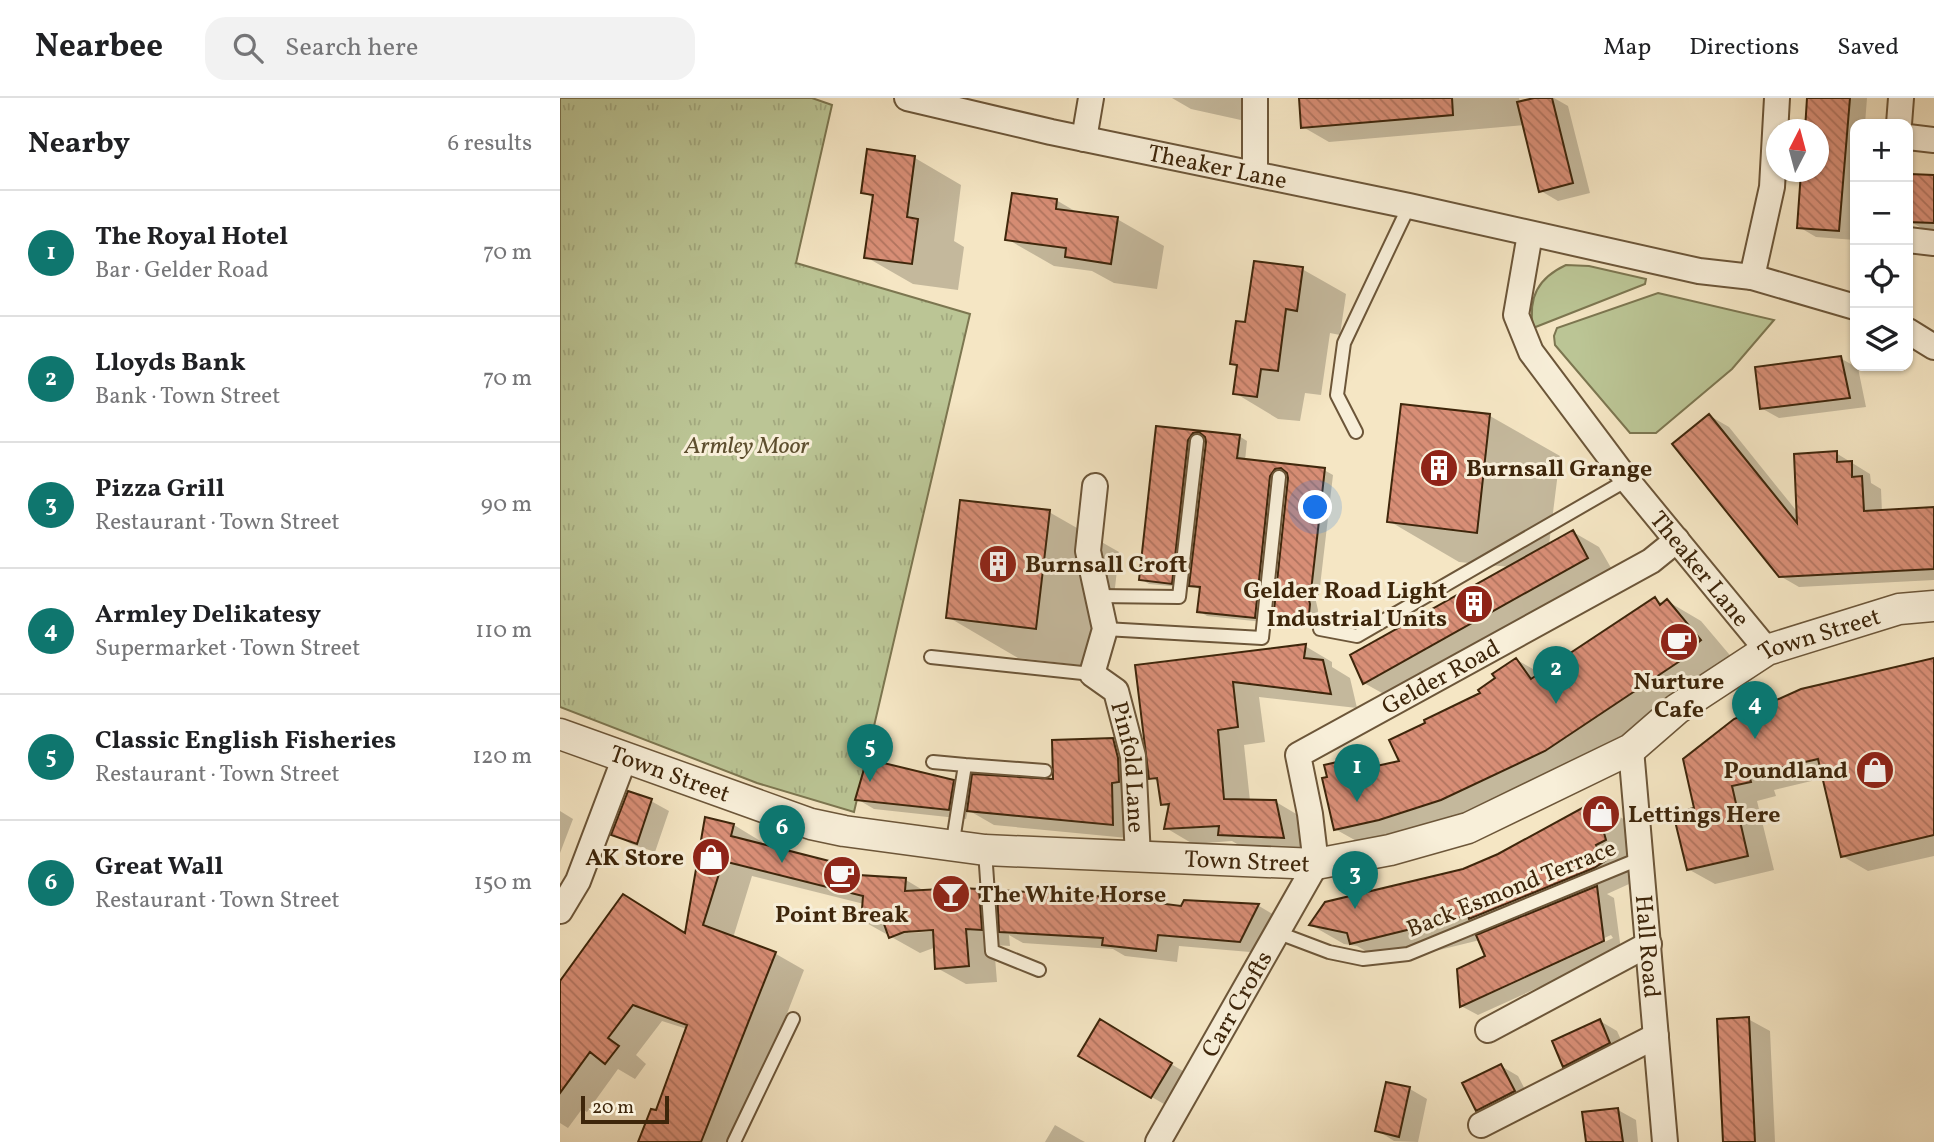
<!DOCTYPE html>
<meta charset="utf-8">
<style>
:root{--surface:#fff;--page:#f2f2f2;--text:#202124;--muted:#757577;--line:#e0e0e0;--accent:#0f766e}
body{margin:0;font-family:Vollkorn,serif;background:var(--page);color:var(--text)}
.controls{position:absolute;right:21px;top:21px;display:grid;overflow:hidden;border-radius:14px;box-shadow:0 2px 5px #0004}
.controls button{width:63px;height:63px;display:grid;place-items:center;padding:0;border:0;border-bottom:2px solid var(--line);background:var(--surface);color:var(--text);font:35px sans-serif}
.compass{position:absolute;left:1206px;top:21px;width:63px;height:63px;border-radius:50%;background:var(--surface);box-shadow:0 2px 5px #0004;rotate:6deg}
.scale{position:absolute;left:21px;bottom:18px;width:88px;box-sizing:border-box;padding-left:7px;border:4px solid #3e260b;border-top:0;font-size:19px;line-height:24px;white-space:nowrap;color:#3e260b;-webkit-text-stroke:5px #f8efd9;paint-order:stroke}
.you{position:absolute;left:756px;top:410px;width:24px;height:24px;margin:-18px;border:5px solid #fff;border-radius:50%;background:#1a73e8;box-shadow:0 0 0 10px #1a73e833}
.badge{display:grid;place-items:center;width:46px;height:46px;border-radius:50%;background:var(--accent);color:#fff;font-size:23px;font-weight:700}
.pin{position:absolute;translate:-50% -58px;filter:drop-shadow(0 2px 4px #0008)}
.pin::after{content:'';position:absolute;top:37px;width:24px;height:21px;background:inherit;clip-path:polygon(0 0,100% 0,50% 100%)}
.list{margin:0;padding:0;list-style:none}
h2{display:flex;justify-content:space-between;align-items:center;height:91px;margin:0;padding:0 28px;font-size:30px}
h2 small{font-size:23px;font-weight:400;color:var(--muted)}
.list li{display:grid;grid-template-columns:46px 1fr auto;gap:21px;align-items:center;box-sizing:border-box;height:126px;padding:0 28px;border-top:2px solid var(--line)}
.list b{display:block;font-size:26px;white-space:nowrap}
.list p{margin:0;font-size:23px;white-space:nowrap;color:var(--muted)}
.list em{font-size:23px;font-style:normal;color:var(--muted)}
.icon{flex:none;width:38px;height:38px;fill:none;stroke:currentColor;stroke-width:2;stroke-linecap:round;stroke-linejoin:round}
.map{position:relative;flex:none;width:1374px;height:1044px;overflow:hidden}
header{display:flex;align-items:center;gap:42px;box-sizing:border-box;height:98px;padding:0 35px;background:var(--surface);border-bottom:2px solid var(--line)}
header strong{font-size:33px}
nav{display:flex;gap:38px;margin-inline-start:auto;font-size:24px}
.search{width:490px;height:63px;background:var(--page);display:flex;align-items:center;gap:18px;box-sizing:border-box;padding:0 24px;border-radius:21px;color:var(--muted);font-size:26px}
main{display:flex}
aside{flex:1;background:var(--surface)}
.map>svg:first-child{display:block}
.grass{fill:#bbc595;stroke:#7c7650;stroke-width:2}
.park{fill:url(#park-tufts);stroke:#7c7650;stroke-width:2}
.shadow{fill:#0003;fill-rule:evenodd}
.building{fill:url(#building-back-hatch);stroke:#3e260b;stroke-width:2}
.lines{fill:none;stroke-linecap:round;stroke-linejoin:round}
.service-casing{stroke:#6c5639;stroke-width:16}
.minor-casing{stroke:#6c5639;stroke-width:28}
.tertiary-casing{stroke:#6c5639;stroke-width:33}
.service{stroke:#f8efd9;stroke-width:12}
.minor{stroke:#f8efd9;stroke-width:24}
.tertiary{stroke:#f8efd9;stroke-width:30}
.labels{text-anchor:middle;stroke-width:6;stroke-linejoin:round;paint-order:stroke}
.street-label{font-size:24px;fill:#3e260b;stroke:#f8efd9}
.park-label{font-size:24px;font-style:italic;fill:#5d4e2e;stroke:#f8efd9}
.poi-label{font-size:24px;font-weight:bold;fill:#3e260b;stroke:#f8efd9;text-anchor:start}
</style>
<header>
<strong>Nearbee</strong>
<div class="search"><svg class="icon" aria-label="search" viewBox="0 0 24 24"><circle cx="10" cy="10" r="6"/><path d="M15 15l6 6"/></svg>Search here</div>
<nav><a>Map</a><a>Directions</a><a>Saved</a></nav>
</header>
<main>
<aside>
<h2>Nearby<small>6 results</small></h2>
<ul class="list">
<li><span class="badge">1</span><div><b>The Royal Hotel</b><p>Bar · Gelder Road</p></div><em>70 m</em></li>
<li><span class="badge">2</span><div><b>Lloyds Bank</b><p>Bank · Town Street</p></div><em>70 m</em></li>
<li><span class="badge">3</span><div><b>Pizza Grill</b><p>Restaurant · Town Street</p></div><em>90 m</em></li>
<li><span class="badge">4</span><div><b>Armley Delikatesy</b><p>Supermarket · Town Street</p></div><em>110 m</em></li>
<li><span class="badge">5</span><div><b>Classic English Fisheries</b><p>Restaurant · Town Street</p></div><em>120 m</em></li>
<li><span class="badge">6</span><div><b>Great Wall</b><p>Restaurant · Town Street</p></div><em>150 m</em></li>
</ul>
</aside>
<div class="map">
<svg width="1374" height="1044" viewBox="0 0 1374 1044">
<defs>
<pattern id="park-tufts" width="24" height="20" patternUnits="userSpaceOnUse" patternTransform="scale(1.75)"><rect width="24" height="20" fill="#bbc595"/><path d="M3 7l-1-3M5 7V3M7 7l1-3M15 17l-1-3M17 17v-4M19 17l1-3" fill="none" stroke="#a2a97f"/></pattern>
<pattern id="building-back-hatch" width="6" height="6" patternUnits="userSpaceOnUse" patternTransform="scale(1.75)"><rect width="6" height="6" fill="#d88e76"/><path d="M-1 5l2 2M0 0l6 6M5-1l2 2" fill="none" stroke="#b1745f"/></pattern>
</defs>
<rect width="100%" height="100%" fill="#f5e6c4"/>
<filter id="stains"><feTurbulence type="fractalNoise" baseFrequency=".00286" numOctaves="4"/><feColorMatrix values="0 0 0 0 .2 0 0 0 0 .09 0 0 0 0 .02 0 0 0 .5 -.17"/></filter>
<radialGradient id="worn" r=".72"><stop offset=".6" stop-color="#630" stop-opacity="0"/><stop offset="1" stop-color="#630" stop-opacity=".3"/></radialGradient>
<path class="grass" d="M1006 167 1029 168 1086 181 1085 186 973 230C968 199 978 180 1006 167Z
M1098 195 1214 222 1172 271 1096 335H1070L995 247 994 238 997 230Z"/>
<path class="park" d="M0 0H252L272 7 236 165 410 216 294 714 197 685 0 609Z"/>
<path class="shadow" d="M612 0H705L699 26 631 11Z
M740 0H959L960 5 981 0H994L1008 8 1030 95 998 103 981 93 965 27 769 44 743 29Z
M1249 0H1307L1305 26H1295V142L1256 139 1239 129 1243 74H1258V32Z
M309 53 355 60 401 87 394 143 404 149 398 192 353 186 306 159 315 101 303 94Z
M1374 79V137L1349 123Z
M496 102 520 116 557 121 604 148 597 191 554 185 532 173 494 168 447 141Z
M742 171 786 196 780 237 770 235 761 297 745 295 740 323 718 321 675 295 678 269 672 265 687 226Z
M1280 260 1298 270 1306 309 1219 320 1201 310Z
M930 318 1000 358 989 447 1013 434 1039 449 1054 475 831 600 804 585 792 558 950 469 899 464 829 423Z
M1150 318 1169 329 1239 416 1276 355 1310 376 1311 385 1321 391 1322 414 1374 411V482L1239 489 1220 478Z
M598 330 679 338 687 343 685 363 764 372 773 377 759 497 755 499 758 512 756 530 723 526 715 521 729 380 727 375 721 378 703 524 647 518 639 513 641 492 631 487 646 339H642L620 489 589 486 581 481Z
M489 414 559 454 546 570 458 560 388 519Z
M1095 501 1104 506 1107 503 1141 523 1174 562 1019 672 915 720 809 750 775 731 786 664 802 673 841 664 923 596 957 562 982 576Z
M745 548 772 564V569L790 580 797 610 699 599 705 644 684 647 690 703 716 704 743 720 750 754 687 752 672 743 633 746 606 730 610 710 602 706 600 685 591 679 577 569Z
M1374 561V758L1308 773 1282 758 1264 680 1214 692 1216 698 1197 703 1214 772 1155 786 1128 771 1136 711 1125 662Z
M553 642 579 657 578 741 434 727 408 712 406 721 314 711 297 701 393 684 411 694 495 683Z
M91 703 109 713 95 754 71 746 54 736Z
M1035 705 1069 724 1078 782 1047 796 1054 800 1061 852 918 917 901 908 927 859 920 842 826 865 797 848 784 846 751 827 903 773 939 758ZM1051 837 1053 840 915 903V899Z
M0 713 13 721 0 755Z
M174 727 202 744 201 747 284 768 303 779 346 782 366 794 418 792 439 804 622 809 625 804 699 808 719 820 702 855 619 848 617 864 565 858 553 851 463 845 449 837 450 848 434 847 437 884 406 886 377 870 376 849 360 855 303 823 304 806 192 778 173 840 216 856 244 872 177 1044H80L97 1014 127 931 102 923 76 957 86 966 75 981 58 971 27 1014 22 1011 8 1030 0 1025V884L127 836ZM381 829 382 833 348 835V832Z
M1188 921 1210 933 1215 1044H1165Z
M1040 923 1057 933 1067 955 1022 977 1004 967Z
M540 924 628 976 609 1009 520 957Z
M941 968 958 978 971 1003 935 1022 917 1012Z
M827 986 850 991 867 1001 858 1044 834 1043 817 1032Z
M1058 1012 1076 1022 1078 1044H1028Z
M495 1027 521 1042 525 1044H485Z"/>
<path class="building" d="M739 0H892L893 17 741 30Z
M974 0H992L1013 85 979 94 957 4Z
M1247 0H1290L1279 133 1237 130 1241 74H1258V32H1245Z
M307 51 355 58 347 119 358 121 352 166 304 160 313 97 301 95Z
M1350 76 1374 77V125L1348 124Z
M452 95 497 101 496 111 558 119 551 166 505 159 506 150 445 142Z
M694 163 743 169 737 213 726 211 718 273 701 271 697 299 673 296 677 267 670 266 676 223 685 224Z
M1281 258 1290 300 1200 311 1195 269Z
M841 306 930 316 917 435 827 424Z
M1149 316 1237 425 1234 356 1277 353V364L1292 363V379L1302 378 1304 413 1374 409V471L1219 479 1112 346Z
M596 328 680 337 677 360 765 370 751 493 747 494 750 506 748 526 713 522 728 380 727 375 721 370 715 371 710 378 695 520 637 514 640 489 629 488 646 344 645 339 639 334 633 335 628 342 612 486 579 482Z
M400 402 490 412 476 531 386 520Z
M1013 432 1028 460 803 586 790 557Z
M1095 499 1100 507 1107 501 1141 542 1130 551 1132 555 985 653 881 702 819 722 774 732 762 680 767 679 764 667 786 662 789 674 839 663 829 642 865 625 864 622 920 595 918 592 935 580 932 576 956 560 971 581Z
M746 546 744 560 763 562 771 596 673 584 678 629 658 632 664 701 716 702 724 740 658 737 659 728 604 731 609 706 601 707 597 680 589 681 575 567Z
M1374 560V737L1281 759 1258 661 1189 677 1191 684 1172 688 1188 758 1127 772 1113 715 1134 710 1123 661 1174 621 1241 591Z
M553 640 558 660 559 684 552 685 553 727 407 713 412 676 493 681 492 642Z
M307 661 394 682 389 712 295 702Z
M68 693 92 701 77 746 51 737Z
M1035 703 1046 742 1036 747 1045 763 1034 770 909 821 908 817 790 846 787 835 749 827 765 804 903 771 938 756Z
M145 719 174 726 171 738 285 767 283 776 346 780 345 793 400 790 419 791 422 832 406 831 409 868 375 871 373 832 344 834 329 840 320 815 301 824 303 798 163 763 143 827 216 854 141 1044H78L91 1011 96 1012 127 927 73 907 48 940 59 948 45 966 30 954 0 995V883L63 796 125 835Z
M1037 788 1044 843 900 909 897 871 925 858 916 837Z
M437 792 550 799 621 808 624 802 699 806 680 844 598 837 596 853 542 847 543 840 439 834Z
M1189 919 1195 1044H1163L1157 921Z
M540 921 612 965 591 1000 518 958Z
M1040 921 1050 945 1003 969 992 943Z
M941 966 955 993 916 1013 902 985Z
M826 984 850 989 839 1039 815 1033Z
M1058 1010 1063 1044H1026L1022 1014Z"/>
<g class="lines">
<defs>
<path id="service" d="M796 334 777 297 784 245 849 108
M538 498 619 499 637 343
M545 531 702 540 719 379
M760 531 797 538 1067 382
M371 559 532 576
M373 664 405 667
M392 749 405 667 485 673
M425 753 432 853 479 872
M716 834 769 854 803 861 848 856 1079 761
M174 1044 233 921"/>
<g id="minor">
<path id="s1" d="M347 0 491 34 849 108 1139 173 1192 179 1295 209"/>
<path d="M1339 26 1341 0"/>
<path d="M1348 39 1374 42"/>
<path d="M524 41 531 0"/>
<path d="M695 76V0"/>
<path id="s2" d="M970 136 956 217 971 254 1067 382 1207 552"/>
<path d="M1348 142 1374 145"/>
<path d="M1192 179 1212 89 1217 0"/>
<path d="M1348 233 1374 249"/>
<path id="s3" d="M535 388 528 453 545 531 532 576 556 593 573 658 578 759"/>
<path id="s4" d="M1071 651 1105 1044"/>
<path d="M0 813 18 783 65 659"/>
<path d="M928 932 1089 846"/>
<path d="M921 1027 1096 938"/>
<path id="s5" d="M598 1044 756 766 750 716 738 657 1091 463 1117 442"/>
</g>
<g id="tertiary">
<path id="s6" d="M0 636 251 726 284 733 425 752 756 766 830 752 908 730 1071 651 1117 611 1207 552 1339 511 1374 508"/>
</g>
</defs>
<use href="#service" class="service-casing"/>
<use href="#minor" class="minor-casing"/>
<use href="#tertiary" class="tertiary-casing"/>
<use href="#service" class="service"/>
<use href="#minor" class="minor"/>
<use href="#tertiary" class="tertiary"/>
</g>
<defs>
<symbol id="building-disc" viewBox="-11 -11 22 22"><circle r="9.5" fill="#8f2418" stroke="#f8efd9"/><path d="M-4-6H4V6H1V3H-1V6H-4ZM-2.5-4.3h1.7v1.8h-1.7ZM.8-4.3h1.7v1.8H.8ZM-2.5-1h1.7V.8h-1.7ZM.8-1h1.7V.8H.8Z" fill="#fff"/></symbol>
<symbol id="cafe-disc" viewBox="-11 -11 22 22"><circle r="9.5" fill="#8f2418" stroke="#f8efd9"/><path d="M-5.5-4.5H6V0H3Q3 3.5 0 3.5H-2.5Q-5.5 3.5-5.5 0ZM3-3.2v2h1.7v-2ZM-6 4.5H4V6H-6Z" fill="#fff"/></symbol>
<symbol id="shop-disc" viewBox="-11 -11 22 22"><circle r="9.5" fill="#8f2418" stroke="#f8efd9"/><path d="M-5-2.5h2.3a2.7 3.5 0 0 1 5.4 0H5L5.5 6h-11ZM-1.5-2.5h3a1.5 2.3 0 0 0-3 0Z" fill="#fff"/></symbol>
<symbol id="bar-disc" viewBox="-11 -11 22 22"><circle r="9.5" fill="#8f2418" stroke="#f8efd9"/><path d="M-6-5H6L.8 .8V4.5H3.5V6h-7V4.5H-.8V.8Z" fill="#fff"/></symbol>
</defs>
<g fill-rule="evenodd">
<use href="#building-disc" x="857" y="348" width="44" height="44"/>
<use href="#building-disc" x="416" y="444" width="44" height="44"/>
<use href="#building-disc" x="892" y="484" width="44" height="44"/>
<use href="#cafe-disc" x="1097" y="522" width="44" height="44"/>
<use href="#shop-disc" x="1293" y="650" width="44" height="44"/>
<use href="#shop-disc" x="1019" y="694" width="44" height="44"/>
<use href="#shop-disc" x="129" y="737" width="44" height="44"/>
<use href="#cafe-disc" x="260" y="755" width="44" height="44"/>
<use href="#bar-disc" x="369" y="774" width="44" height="44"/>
</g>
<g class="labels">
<g class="street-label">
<text dy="8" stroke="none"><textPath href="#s1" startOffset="318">Theaker Lane</textPath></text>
<text dy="8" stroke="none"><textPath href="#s2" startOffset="397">Theaker Lane</textPath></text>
<text dy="8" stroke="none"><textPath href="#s6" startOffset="1335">Town Street</textPath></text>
<text dy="8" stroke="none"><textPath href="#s5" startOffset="593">Gelder Road</textPath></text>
<text dy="8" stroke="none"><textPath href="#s3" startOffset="299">Pinfold Lane</textPath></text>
<text dy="8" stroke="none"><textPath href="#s6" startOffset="117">Town Street</textPath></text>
<text dy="8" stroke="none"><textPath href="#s6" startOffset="705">Town Street</textPath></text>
<text transform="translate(951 790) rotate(-22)" y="8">Back Esmond Terrace</text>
<text dy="8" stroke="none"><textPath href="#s4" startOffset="198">Hall Road</textPath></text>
<text dy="8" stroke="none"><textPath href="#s5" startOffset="159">Carr Crofts</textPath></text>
</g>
<g class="park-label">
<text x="187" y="355">Armley Moor</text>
</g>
<g class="poi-label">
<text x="906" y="378">Burnsall Grange</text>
<text x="465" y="474">Burnsall Croft</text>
<text x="887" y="500" text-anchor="end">Gelder Road Light<tspan x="887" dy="28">Industrial Units</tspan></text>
<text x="1119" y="591" text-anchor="middle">Nurture<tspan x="1119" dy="28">Cafe</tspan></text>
<text x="1288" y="680" text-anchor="end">Poundland</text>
<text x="1068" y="724">Lettings Here</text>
<text x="124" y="767" text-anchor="end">AK Store</text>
<text x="418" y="804">The White Horse</text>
<text x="282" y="824" text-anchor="middle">Point Break</text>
</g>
</g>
<rect width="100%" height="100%" filter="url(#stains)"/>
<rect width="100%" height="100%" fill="url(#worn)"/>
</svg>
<div class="controls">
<button>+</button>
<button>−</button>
<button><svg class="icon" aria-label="locate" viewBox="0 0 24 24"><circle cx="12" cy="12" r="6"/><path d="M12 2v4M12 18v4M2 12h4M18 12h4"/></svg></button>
<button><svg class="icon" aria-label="layers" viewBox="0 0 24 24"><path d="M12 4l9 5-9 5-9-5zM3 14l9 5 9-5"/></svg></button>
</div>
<svg class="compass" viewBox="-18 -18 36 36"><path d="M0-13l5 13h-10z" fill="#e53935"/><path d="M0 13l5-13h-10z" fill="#757577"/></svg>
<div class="scale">20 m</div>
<div class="you"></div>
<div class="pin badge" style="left:797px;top:704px">1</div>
<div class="pin badge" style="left:996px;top:606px">2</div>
<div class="pin badge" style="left:795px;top:811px">3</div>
<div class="pin badge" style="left:1195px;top:641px">4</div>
<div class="pin badge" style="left:310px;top:684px">5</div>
<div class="pin badge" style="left:222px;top:765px">6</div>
</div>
</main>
